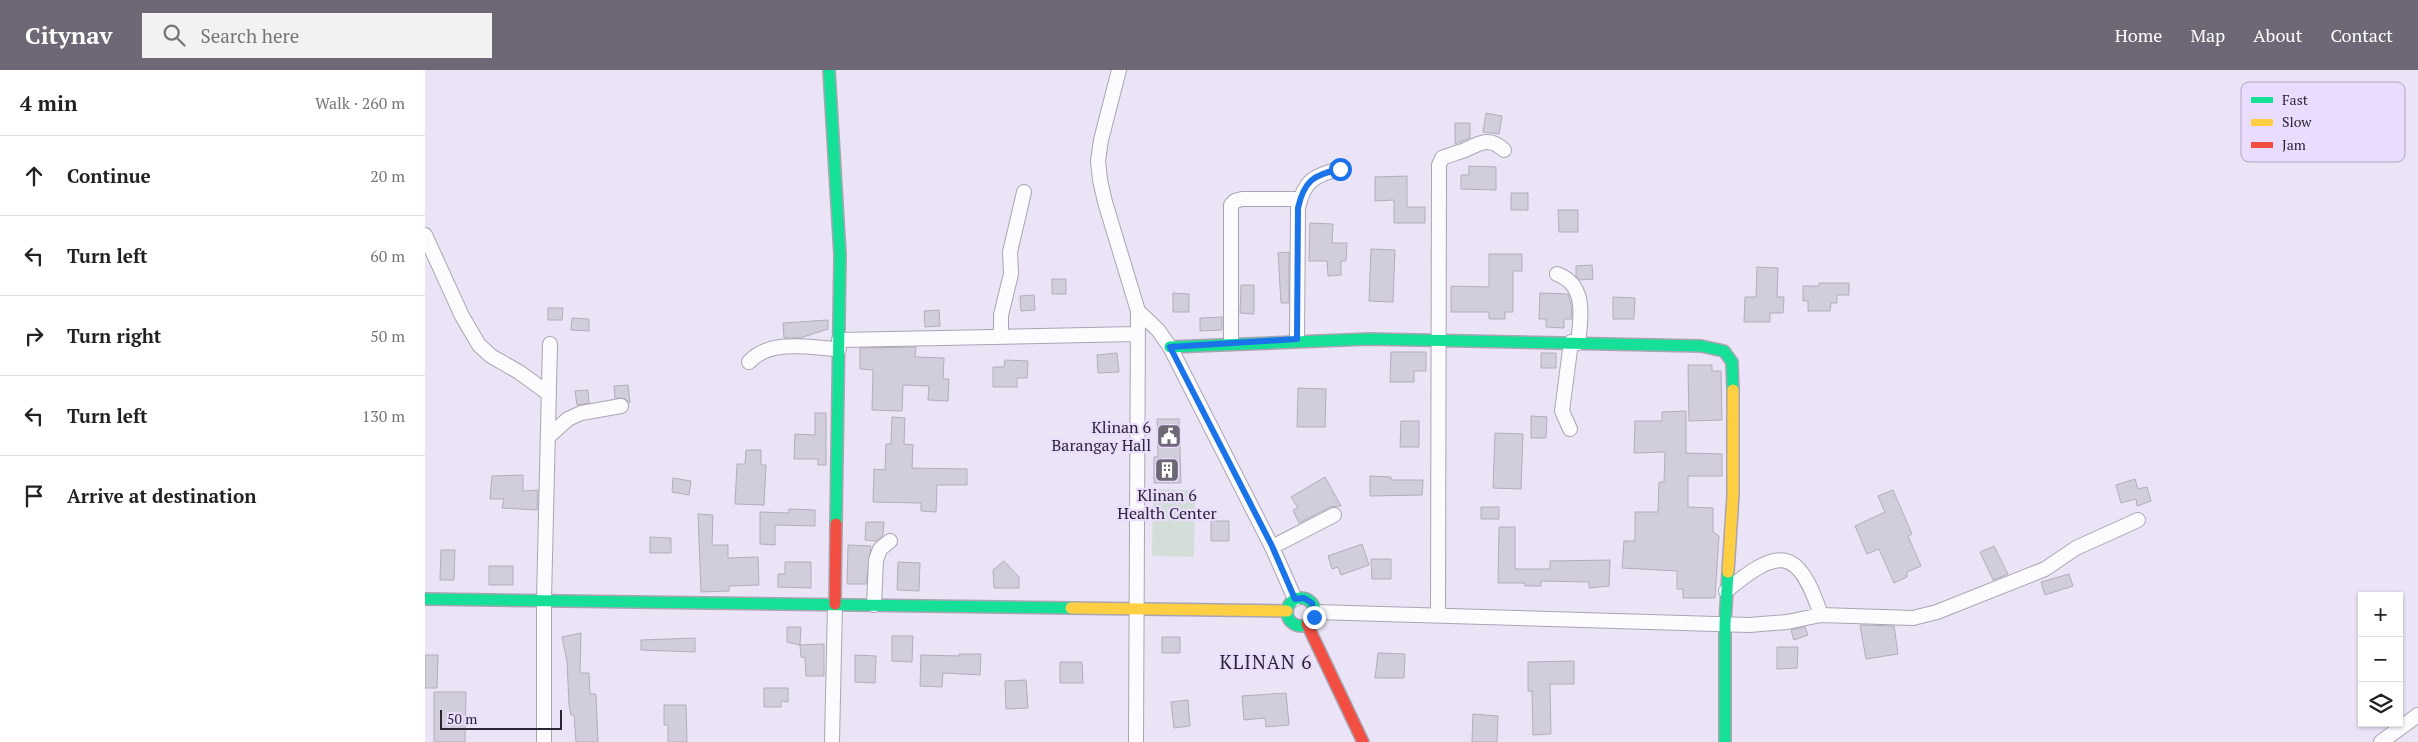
<!DOCTYPE html>
<meta charset="utf-8">
<style>
:root{--surface:#fff;--page:#f2f2f2;--text:#222;--muted:#767676;--line:#e0e0e0;--accent:#6e6876}
body{margin:0;font-family:"PT Serif",serif;background:var(--page);color:var(--text)}
.controls{position:absolute;right:15px;bottom:15px;display:grid;overflow:hidden;border-radius:0px;box-shadow:0 1px 4px #0004}
.controls button{width:45px;height:45px;display:grid;place-items:center;padding:0;border:0;border-bottom:1px solid var(--line);background:var(--surface);color:var(--text);font:25px sans-serif}
.scale{position:absolute;left:15px;bottom:12px;width:122px;box-sizing:border-box;padding-left:5px;border:2px solid #2a2531;border-top:0;font-size:14px;line-height:18px;white-space:nowrap;color:#2a2531;-webkit-text-stroke:4px #eadcfe;paint-order:stroke}
.stop{position:absolute;width:15px;height:15px;margin:-11px;border:4px solid #1a73e8;border-radius:50%;background:#fff}
.stop.end{background:#1a73e8;border-color:#fff;box-shadow:0 1px 5px #0008}
.list{margin:0;padding:0;list-style:none}
h2{display:flex;justify-content:space-between;align-items:center;height:65px;margin:0;padding:0 20px;font-size:21px}
h2 small{font-size:16px;font-weight:400;color:var(--muted)}
.list li{display:grid;grid-template-columns:32px 1fr auto;gap:15px;align-items:center;box-sizing:border-box;height:80px;padding:0 20px;border-top:1px solid var(--line)}
.list b{display:block;font-size:19px;white-space:nowrap}
.list em{font-size:16px;font-style:normal;color:var(--muted)}
.icon{flex:none;width:28px;height:28px;fill:none;stroke:currentColor;stroke-width:2;stroke-linecap:round;stroke-linejoin:round}
.map{position:relative;flex:none;width:1993px;height:672px;overflow:hidden}
header{display:flex;align-items:center;gap:30px;box-sizing:border-box;height:70px;padding:0 25px;background:var(--accent);color:#fff}
header strong{font-size:24px}
nav{display:flex;gap:28px;margin-inline-start:auto;font-size:18px}
.search{width:350px;height:45px;background:var(--page);display:flex;align-items:center;gap:12px;box-sizing:border-box;padding:0 18px;border-radius:0px;color:var(--muted);font-size:19px}
main{display:flex}
aside{flex:1;background:var(--surface)}
.map>svg:first-child{display:block}
.garden{fill:#d3ded8}
.building{fill:#d2cddb;stroke:#b2adbb}
.lines{fill:none;stroke-linecap:round;stroke-linejoin:round}
.street-casing{stroke:#aaa4b2;stroke-width:16}
.fast-casing{stroke:#aaa4b2;stroke-width:14}
.slow-casing{stroke:#aaa4b2;stroke-width:14}
.jam-casing{stroke:#aaa4b2;stroke-width:14}
.street{stroke:#fcfbfe;stroke-width:14}
.fast{stroke:#16e098;stroke-width:11}
.slow{stroke:#ffcf43;stroke-width:11}
.jam{stroke:#f24e42;stroke-width:11}
.route{stroke:#1a73e8;stroke-width:6}
.labels{text-anchor:middle;stroke-width:4.5;stroke-linejoin:round;paint-order:stroke}
.poi-label{font-size:16px;fill:#2a2531;stroke:#eadcfe;text-anchor:end}
.quarter-label{font-size:19px;letter-spacing:1px;fill:#2a2531;stroke:#eadcfe}
.key{fill:#eadcfe;stroke:#b0a5c0;stroke-width:1}
.key-label{font-size:14px;fill:#2a2531}
</style>
<header>
<strong>Citynav</strong>
<div class="search"><svg class="icon" aria-label="search" viewBox="0 0 24 24"><circle cx="10" cy="10" r="6"/><path d="M15 15l6 6"/></svg>Search here</div>
<nav><a>Home</a><a>Map</a><a>About</a><a>Contact</a></nav>
</header>
<main>
<aside>
<h2>4 min<small>Walk · 260 m</small></h2>
<ul class="list">
<li><svg class="icon" aria-label="ahead" viewBox="0 0 24 24"><path d="M12 20V5M6 11l6-6 6 6"/></svg><div><b>Continue</b></div><em>20 m</em></li>
<li><svg class="icon" aria-label="left" viewBox="0 0 24 24"><path d="M17 20v-9H6M10 6l-5 5 5 5"/></svg><div><b>Turn left</b></div><em>60 m</em></li>
<li><svg class="icon" aria-label="right" viewBox="0 0 24 24"><path d="M7 20v-9h11M14 6l5 5-5 5"/></svg><div><b>Turn right</b></div><em>50 m</em></li>
<li><svg class="icon" aria-label="left" viewBox="0 0 24 24"><path d="M17 20v-9H6M10 6l-5 5 5 5"/></svg><div><b>Turn left</b></div><em>130 m</em></li>
<li><svg class="icon" aria-label="arrive" viewBox="0 0 24 24"><path d="M6 21V4h12l-3 4 3 4H6"/></svg><div><b>Arrive at destination</b></div></li>
</ul>
</aside>
<div class="map">
<svg width="1993" height="672" viewBox="0 0 1993 672">
<rect width="100%" height="100%" fill="#ebe4f6"/>
<path class="garden" d="M728 419 770 420 769 487 727 486Z"/>
<path class="building" d="M1061 43 1077 46 1074 64 1058 62Z
M1030 53H1045V68L1030 74Z
M1044 96 1071 97V120L1036 119V105H1044Z
M982 106V137H1000V153H969V130L950 131V107Z
M1086 123H1103V140H1086Z
M1133 140H1153V162H1134Z
M885 153 908 154 907 173H922L921 191H916V205L903 206 902 191H884Z
M946 179 970 180 968 232 944 231Z
M864 182V233H856L853 183Z
M1064 184H1097V201H1088V242H1080V249H1064V242H1026V216L1064 217Z
M1167 195 1168 209 1155 210 1151 206V196Z
M1332 197 1353 198 1352 227H1359L1358 243H1345V252H1319L1320 227H1331Z
M627 209H641V224H627Z
M1394 213H1424V225H1412V233H1406L1405 241H1383V231H1378V216H1394Z
M816 215H829V244L815 243Z
M748 223 764 224V242H748Z
M1115 223 1143 224 1146 234 1147 249H1139V258L1121 257V249H1114Z
M609 225 610 240 596 241 595 226Z
M1188 227 1210 228 1209 249H1188Z
M123 238H138L137 250H123Z
M514 240 515 256 500 257 499 241Z
M797 247V260L775 261V248Z
M147 248 164 249V261L146 260Z
M403 250V259L375 268H359L358 253Z
M491 277 490 287 519 288 518 309H524L523 331 503 330 504 316 478 315 477 341 447 340 448 300 435 299V278Z
M966 282H1001V301H989V312H965Z
M692 283 694 302 673 303 672 285Z
M1116 283H1131V298H1116Z
M580 290 603 291 602 308H592V317H568V297H579Z
M1263 295H1287V301H1296L1297 350 1264 351Z
M203 315 205 333 199 328H190L189 316Z
M873 318 901 319 900 357H872Z
M163 320 164 333 152 335 150 321Z
M1261 341V383L1297 384V406H1263V437L1288 438V462L1294 466 1290 528H1258V519H1252V501L1197 498 1199 471H1210V442H1233L1234 412H1239L1240 382 1209 383 1210 351H1237V342Z
M390 343H401V395H393V389H369L370 364 390 365Z
M1106 346 1122 347 1121 368H1106Z
M467 347 480 348 479 374 488 375 487 398 542 399V415H512L511 442 496 441V433L448 432 449 399 460 400 461 374H466Z
M732 349H754L756 413H729V387H733Z
M976 351H994V377H975Z
M1070 363 1098 364 1096 419 1068 418Z
M321 380H336V395H341L339 435 310 434 312 394H320Z
M98 405V421L113 420 112 440 77 438 79 429H65L67 406Z
M945 406 966 407V410H998L997 425 945 426Z
M900 407 916 436 905 437 874 453 868 440 873 438 866 427Z
M248 408 266 411 264 425 247 422Z
M1710 409 1713 419 1722 417 1726 431 1712 436 1711 429 1696 433 1691 415Z
M1468 420 1487 464 1483 466 1496 496 1482 502V507L1469 513 1454 479 1442 484 1430 456 1460 442 1453 426Z
M1056 437H1074V449H1056Z
M364 439 390 440V456L350 455V475L335 474V442L364 443Z
M273 444 288 445 287 475H303V488L333 487 334 515 304 516V521L276 522Z
M786 451H804V471H786Z
M441 452H459L458 465 451 471 440 470Z
M1074 457H1090V499H1125V491L1185 490 1184 516 1164 518V512L1116 511V516H1100V513H1073Z
M225 467 246 468V483H225Z
M937 474 944 495 916 505 913 497 907 499 903 486Z
M423 475 446 476 441 514H422Z
M1569 476 1583 504 1568 510 1555 482Z
M16 480H30L29 510H15Z
M946 489H966V509H947Z
M579 491 594 507V518H569L568 500Z
M360 492H386V518L353 517V504H360Z
M473 492 495 493 494 521 472 520Z
M64 496H88V515H64Z
M1644 504 1648 516 1620 525 1616 512Z
M1435 555 1469 556 1473 584 1441 589Z
M362 557H376L375 575 362 572Z
M1380 557 1383 565 1369 570 1366 560Z
M156 563 155 603H164L165 624H171L173 672H151L149 645H146L144 635 142 591 137 567Z
M467 566H488L487 592 467 591Z
M737 567H755V583H737Z
M270 568V582L216 580V570Z
M399 574V606H381L380 588 376 587 375 575Z
M1352 577H1373L1372 598 1352 599Z
M953 583 980 584 979 608H950Z
M534 584H556L555 605 518 603 517 617 495 616 496 585 534 586Z
M0 585H13L12 618H0Z
M430 585 451 586 450 613 430 612Z
M1149 591V614H1125L1126 664 1108 665 1107 621H1103V592Z
M635 592H657L658 613H635Z
M601 610 603 638 581 639 580 611Z
M339 618H363V632L356 631V637H339Z
M9 622H41L40 672H9Z
M861 623 864 655 841 657 840 648 819 650 817 626Z
M763 630 765 656 749 658 746 632Z
M239 635H261L262 672H243V655H239Z
M1048 644 1073 646 1072 672H1047Z"/>
<g class="lines">
<defs>
<path id="street" d="M694 0 676 70 673 91 675 110 680 132 713 241 711 672
M0 165 37 246 54 275 66 286 94 302 124 324
M1132 204C1162 215 1156 247 1153 273
M713 241 733 260 745 277 847 477 870 529
M576 266V245L586 204 585 182 599 122
M872 269 873 138C879 111 889 105 915 99
M414 270 711 264
M806 272V135L810 131 817 129H875
M324 292C346 268 385 278 414 279
M1145 359 1137 341 1146 272
M123 367 143 349 156 343 196 336
M847 477 909 445
M1301 521C1354 477 1373 476 1396 545
M449 535 451 490 455 479 465 471
M890 542 1324 555 1362 552 1396 545 1488 548 1512 542 1620 499 1651 478 1713 450
M1013 545 1014 95 1017 88C1024 85 1032 83 1040 80 1055 73 1064 66 1079 80
M119 672V530L125 274
M407 672 410 534
M1956 672 1993 645"/>
<path id="fast" d="M404 0 415 185 411 454
M745 277 944 269 1276 276 1299 281 1307 292 1308 320
M862 542a14 14 0 1 1 28 0a14 14 0 1 1-28 0Z
M0 529 646 538
M1300 672V554L1303 502"/>
<path id="slow" d="M1303 502 1308 425V320
M646 538 862 541"/>
<path id="jam" d="M410 534 411 454
M882 554 938 672"/>
</defs>
<use href="#street" class="street-casing"/>
<use href="#fast" class="fast-casing"/>
<use href="#slow" class="slow-casing"/>
<use href="#jam" class="jam-casing"/>
<use href="#street" class="street"/>
<use href="#fast" class="fast"/>
<use href="#slow" class="slow"/>
<use href="#jam" class="jam"/>
</g>
<g class="lines">
<path class="route" d="M889 547 887 533 879 528 870 529 847 476 745 277 872 269 873 138C879 111 888 105 915 99"/>
</g>
<defs>
<symbol id="civic-square" viewBox="-11 -11 22 22"><rect x="-9" y="-9" width="18" height="18" rx="4" fill="#6e6876" stroke="#eadcfe"/><path d="M-.6-6.5H3V-4.5H.6V-3L4-1V1h2V6H-6V1h2V-1L-.6-3ZM-1.2 2.5V6h2.4V2.5Z" fill="#fff"/></symbol>
<symbol id="building-square" viewBox="-11 -11 22 22"><rect x="-9" y="-9" width="18" height="18" rx="4" fill="#6e6876" stroke="#eadcfe"/><path d="M-4-6H4V6H1V3H-1V6H-4ZM-2.5-4.3h1.7v1.8h-1.7ZM.8-4.3h1.7v1.8H.8ZM-2.5-1h1.7V.8h-1.7ZM.8-1h1.7V.8H.8Z" fill="#fff"/></symbol>
</defs>
<g fill-rule="evenodd">
<use href="#civic-square" x="730" y="352" width="28" height="28"/>
<use href="#building-square" x="728" y="386" width="28" height="28"/>
</g>
<g class="labels">
<g class="poi-label">
<text x="726" y="363">Klinan 6<tspan x="726" dy="18">Barangay Hall</tspan></text>
<text x="742" y="431" text-anchor="middle">Klinan 6<tspan x="742" dy="18">Health Center</tspan></text>
</g>
<g class="quarter-label">
<text x="841" y="599">KLINAN 6</text>
</g>
</g>
<rect x="1816" y="12" width="164" height="80" rx="8" class="key"/>
<rect x="1826" y="27" width="22" height="6" fill="#16e098"/>
<rect x="1826" y="49" width="22" height="7" fill="#ffcf43"/>
<rect x="1826" y="72" width="22" height="6" fill="#f24e42"/>
<g class="key-label">
<text x="1857" y="35">Fast</text>
<text x="1857" y="57">Slow</text>
<text x="1857" y="80">Jam</text>
</g>
</svg>
<div class="controls">
<button>+</button>
<button>−</button>
<button><svg class="icon" aria-label="layers" viewBox="0 0 24 24"><path d="M12 4l9 5-9 5-9-5zM3 14l9 5 9-5"/></svg></button>
</div>
<div class="scale">50 m</div>
<div class="stop" style="left:915px;top:99px"></div>
<div class="stop end" style="left:889px;top:547px"></div>
</div>
</main>
